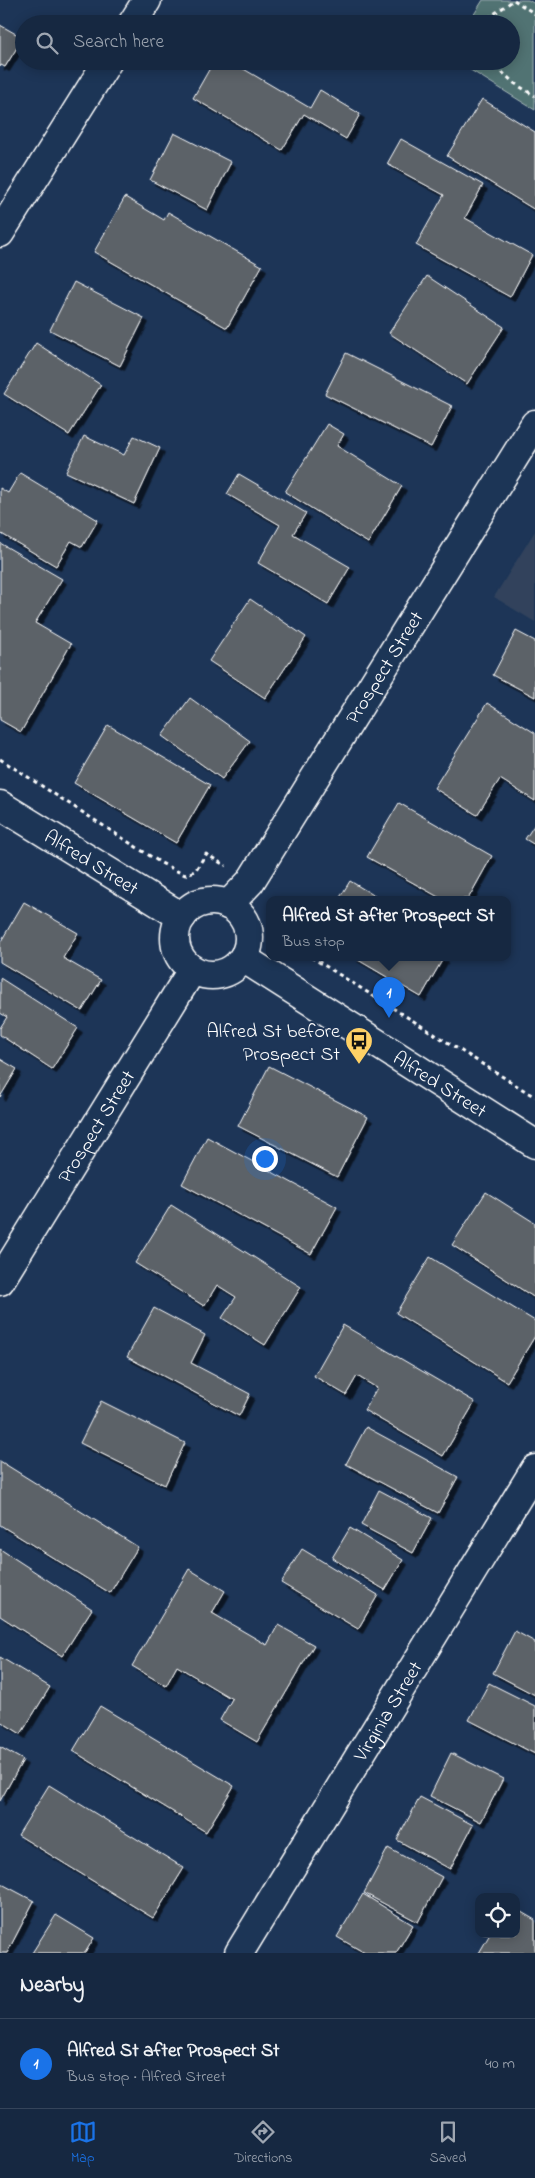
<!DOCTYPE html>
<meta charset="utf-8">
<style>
:root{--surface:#162841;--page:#23344c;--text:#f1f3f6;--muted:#9ea6b1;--line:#35445a;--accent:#1a73e8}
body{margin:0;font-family:"Indie Flower",sans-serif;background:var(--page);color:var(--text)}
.controls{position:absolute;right:15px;bottom:15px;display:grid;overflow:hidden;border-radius:10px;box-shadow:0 2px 12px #0003}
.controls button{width:45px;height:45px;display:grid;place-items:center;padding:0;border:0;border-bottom:1px solid var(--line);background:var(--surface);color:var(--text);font:25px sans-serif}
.you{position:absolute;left:264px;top:1158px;width:18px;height:18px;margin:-12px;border:4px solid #fff;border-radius:50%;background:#1a73e8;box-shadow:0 0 0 8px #1a73e833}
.badge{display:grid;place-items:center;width:32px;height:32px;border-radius:50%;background:var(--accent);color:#fff;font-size:16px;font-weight:700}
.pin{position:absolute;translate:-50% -41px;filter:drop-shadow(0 1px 2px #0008)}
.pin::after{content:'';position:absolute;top:26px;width:18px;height:15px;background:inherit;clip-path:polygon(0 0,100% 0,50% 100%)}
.popup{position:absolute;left:266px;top:896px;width:245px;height:65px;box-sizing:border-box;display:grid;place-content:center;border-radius:10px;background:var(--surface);filter:drop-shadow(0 1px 4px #0005);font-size:16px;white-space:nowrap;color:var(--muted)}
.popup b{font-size:19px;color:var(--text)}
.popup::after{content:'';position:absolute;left:50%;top:100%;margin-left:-10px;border:10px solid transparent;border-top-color:var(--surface)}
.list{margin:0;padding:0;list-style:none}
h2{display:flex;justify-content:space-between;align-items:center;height:65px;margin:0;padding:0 20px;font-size:21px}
h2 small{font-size:16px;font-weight:400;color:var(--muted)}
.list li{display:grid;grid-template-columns:32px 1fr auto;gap:15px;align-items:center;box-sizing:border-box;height:90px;padding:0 20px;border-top:1px solid var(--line)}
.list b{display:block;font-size:19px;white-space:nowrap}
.list p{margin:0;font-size:16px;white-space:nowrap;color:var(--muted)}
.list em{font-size:16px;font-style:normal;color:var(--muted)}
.icon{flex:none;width:28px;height:28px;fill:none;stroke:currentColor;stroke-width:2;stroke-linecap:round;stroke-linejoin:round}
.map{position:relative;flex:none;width:535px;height:1953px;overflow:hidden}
.search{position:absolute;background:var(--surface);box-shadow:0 2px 12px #0003;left:15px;right:15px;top:15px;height:55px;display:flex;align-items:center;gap:12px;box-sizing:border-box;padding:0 18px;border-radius:28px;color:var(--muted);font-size:19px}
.sheet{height:155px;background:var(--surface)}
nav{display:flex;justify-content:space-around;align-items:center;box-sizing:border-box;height:70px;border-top:1px solid var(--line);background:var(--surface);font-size:14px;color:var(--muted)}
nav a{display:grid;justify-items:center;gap:2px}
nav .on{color:var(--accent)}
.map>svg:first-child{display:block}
.built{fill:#30425c}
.green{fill:#517373;stroke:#a8b9b9}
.building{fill:#5c6268;stroke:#fff;filter:url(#shadow)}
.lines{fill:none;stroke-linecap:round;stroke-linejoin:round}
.street-casing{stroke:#fff;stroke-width:31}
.secondary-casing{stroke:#fff;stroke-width:31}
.path{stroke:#fff;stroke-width:3;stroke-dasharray:4 4;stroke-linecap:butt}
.street{stroke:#1d3557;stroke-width:28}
.secondary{stroke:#1d3557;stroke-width:28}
.labels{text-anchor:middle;stroke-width:4;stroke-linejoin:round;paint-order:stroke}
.street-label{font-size:20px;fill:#fff;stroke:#1d3557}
.poi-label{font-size:20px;fill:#fff;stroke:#1d3557;text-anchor:end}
</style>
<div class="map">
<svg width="535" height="1953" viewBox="0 0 535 1953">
<defs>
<filter id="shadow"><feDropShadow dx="4.5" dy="4.5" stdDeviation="0" flood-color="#0009"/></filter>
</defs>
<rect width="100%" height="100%" fill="#1d3557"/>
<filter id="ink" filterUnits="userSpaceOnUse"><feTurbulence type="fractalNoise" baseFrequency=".02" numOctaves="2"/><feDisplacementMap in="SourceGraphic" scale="10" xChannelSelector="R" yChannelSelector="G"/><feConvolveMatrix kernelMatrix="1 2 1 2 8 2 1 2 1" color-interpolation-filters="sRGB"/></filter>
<g filter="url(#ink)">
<path class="built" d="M535 531V622L494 597Z"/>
<path class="green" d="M483 0H528L535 4V110L456 61H511V24H468Z"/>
<path class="building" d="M0 25 23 38 5 67 1 65 0 67Z
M214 61H230L310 108 320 90 360 114 346 139 304 114 282 150 193 98Z
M482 99 535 132V210L447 156Z
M174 133 231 162 207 210 150 180Z
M401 139 483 185 465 218 532 255 510 297 416 245 444 195 387 164Z
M125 197 164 220 168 212 262 266 227 328 94 252Z
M427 276 504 327 467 384 389 333Z
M74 282 144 318 120 366 50 330Z
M36 343 101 385 69 435 4 394Z
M346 353 452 406 431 447 325 394Z
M327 424 344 434 337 446 402 486 368 543 285 492Z
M84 436 124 455 134 436 160 448 134 504 66 472Z
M20 473 98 520 82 547 71 541 56 566 0 533V488L8 493Z
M239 474 306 513 293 534 350 567 328 604 258 563 280 525 227 494Z
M0 543 62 579 35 623 71 644 21 732 0 720Z
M250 599 306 637 265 698 209 661Z
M516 631 535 641V697L493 675Z
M190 698 250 741 222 779 162 736Z
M487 703 535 733V801L500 779 477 815 434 788Z
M108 725 210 785 176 843 74 783Z
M399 803 492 856 468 899H442L367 857Z
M535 824V845L525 839Z
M350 881 380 899H339Z
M24 902 78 933 63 958 101 980 82 1011 0 962V943Z
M353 957H444L421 997Z
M0 978 78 1028 52 1069 0 1035V1028L7 1017 0 1013Z
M0 1059 17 1069 0 1097Z
M269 1066 368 1117 337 1177 238 1126Z
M207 1137 337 1207 311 1254 182 1184Z
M486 1192 535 1223V1298L452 1245Z
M171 1205 301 1287 265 1345 222 1318 236 1297 217 1285 204 1306 135 1263Z
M430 1257 535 1321V1336L507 1382 396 1313Z
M154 1308 205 1335 191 1363 250 1394 239 1416 127 1357Z
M343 1325 475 1402 443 1456 364 1410 377 1388 357 1376 346 1395 314 1376Z
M101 1401 185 1443 165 1485 80 1443Z
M366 1427 458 1477 438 1513 346 1464Z
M0 1461 138 1547 110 1593 0 1525Z
M379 1490 432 1518 413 1553 361 1525Z
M350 1528 403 1560 385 1590 332 1558Z
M0 1549 92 1609 62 1656 0 1616Z
M302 1549 378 1595 358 1629 281 1583Z
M189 1569 225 1591 212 1613 267 1645 278 1625 314 1645 257 1742 220 1720 232 1699 177 1666 166 1686 132 1666Z
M515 1631 535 1642V1695L493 1673Z
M0 1657 50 1687 21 1734 0 1721Z
M489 1683 535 1706V1754L469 1720Z
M100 1706 234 1786 206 1832 73 1751Z
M0 1747 23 1760 0 1801Z
M451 1753 503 1779 481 1822 430 1796Z
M49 1785 184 1868 153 1918 18 1835Z
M420 1797 473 1825 450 1869 397 1840Z
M388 1848 442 1877 418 1922 364 1893Z
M0 1883 34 1901 7 1953H0Z
M363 1894 413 1925 396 1953H365L337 1937Z
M516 1909 535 1920V1953H479L490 1934H516Z
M56 1915 94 1938 85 1953H32Z"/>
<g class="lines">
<defs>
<g id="street">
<path d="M132 24 147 0"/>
<path d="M0 233 108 61"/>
<path id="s1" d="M239 1953 535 1469"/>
</g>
<g id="secondary">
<path id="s2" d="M0 805 182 917"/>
<circle cx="212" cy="938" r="37"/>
<path id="s3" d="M228 905 250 882 535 424"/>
<path id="s4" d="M243 958 535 1144"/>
<path id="s5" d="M0 1281 192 970"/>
</g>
</defs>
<use href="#street" class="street-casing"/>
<use href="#secondary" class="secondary-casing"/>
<path class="path" d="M514 0 535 14
M483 24 485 20 514 0
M490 61 514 83 535 96
M0 759 161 863 185 875 195 871 206 854 226 866
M311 957 535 1097"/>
<use href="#street" class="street"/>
<use href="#secondary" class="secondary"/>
</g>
</g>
<defs>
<symbol id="bus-pin" viewBox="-11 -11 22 30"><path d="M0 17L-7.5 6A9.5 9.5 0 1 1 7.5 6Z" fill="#ffd166" stroke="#1d3557"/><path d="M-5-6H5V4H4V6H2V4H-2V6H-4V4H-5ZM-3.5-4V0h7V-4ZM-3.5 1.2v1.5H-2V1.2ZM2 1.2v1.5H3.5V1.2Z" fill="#111"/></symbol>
</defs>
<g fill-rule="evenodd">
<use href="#bus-pin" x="343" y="1025" width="32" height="43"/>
</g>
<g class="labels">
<g class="street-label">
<text dy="7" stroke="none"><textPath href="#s3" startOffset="285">Prospect Street</textPath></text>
<text dy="7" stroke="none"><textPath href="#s2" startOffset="108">Alfred Street</textPath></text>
<text dy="7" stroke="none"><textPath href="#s4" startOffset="234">Alfred Street</textPath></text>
<text dy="7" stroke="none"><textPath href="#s5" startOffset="182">Prospect Street</textPath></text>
<text dy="7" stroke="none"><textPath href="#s1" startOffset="284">Virginia Street</textPath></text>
</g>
<g class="poi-label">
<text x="340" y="1037">Alfred St before<tspan x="340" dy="23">Prospect St</tspan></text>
</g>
</g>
</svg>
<div class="controls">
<button><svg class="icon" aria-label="locate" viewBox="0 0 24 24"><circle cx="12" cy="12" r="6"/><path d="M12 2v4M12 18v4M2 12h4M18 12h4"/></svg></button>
</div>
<div class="you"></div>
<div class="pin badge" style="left:389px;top:1018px">1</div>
<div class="popup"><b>Alfred St after Prospect St</b>Bus stop</div>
<div class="search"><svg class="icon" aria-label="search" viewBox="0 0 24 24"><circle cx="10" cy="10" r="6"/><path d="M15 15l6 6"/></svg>Search here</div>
</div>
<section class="sheet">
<h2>Nearby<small></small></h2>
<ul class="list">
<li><span class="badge">1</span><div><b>Alfred St after Prospect St</b><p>Bus stop · Alfred Street</p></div><em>40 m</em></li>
</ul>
</section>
<nav>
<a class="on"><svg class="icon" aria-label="map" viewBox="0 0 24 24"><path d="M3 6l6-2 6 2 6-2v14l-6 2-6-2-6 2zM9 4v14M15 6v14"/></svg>Map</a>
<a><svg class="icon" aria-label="directions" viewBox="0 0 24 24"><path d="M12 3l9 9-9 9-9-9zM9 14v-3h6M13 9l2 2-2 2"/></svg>Directions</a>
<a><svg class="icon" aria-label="saved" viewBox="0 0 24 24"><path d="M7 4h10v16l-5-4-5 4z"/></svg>Saved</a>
</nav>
